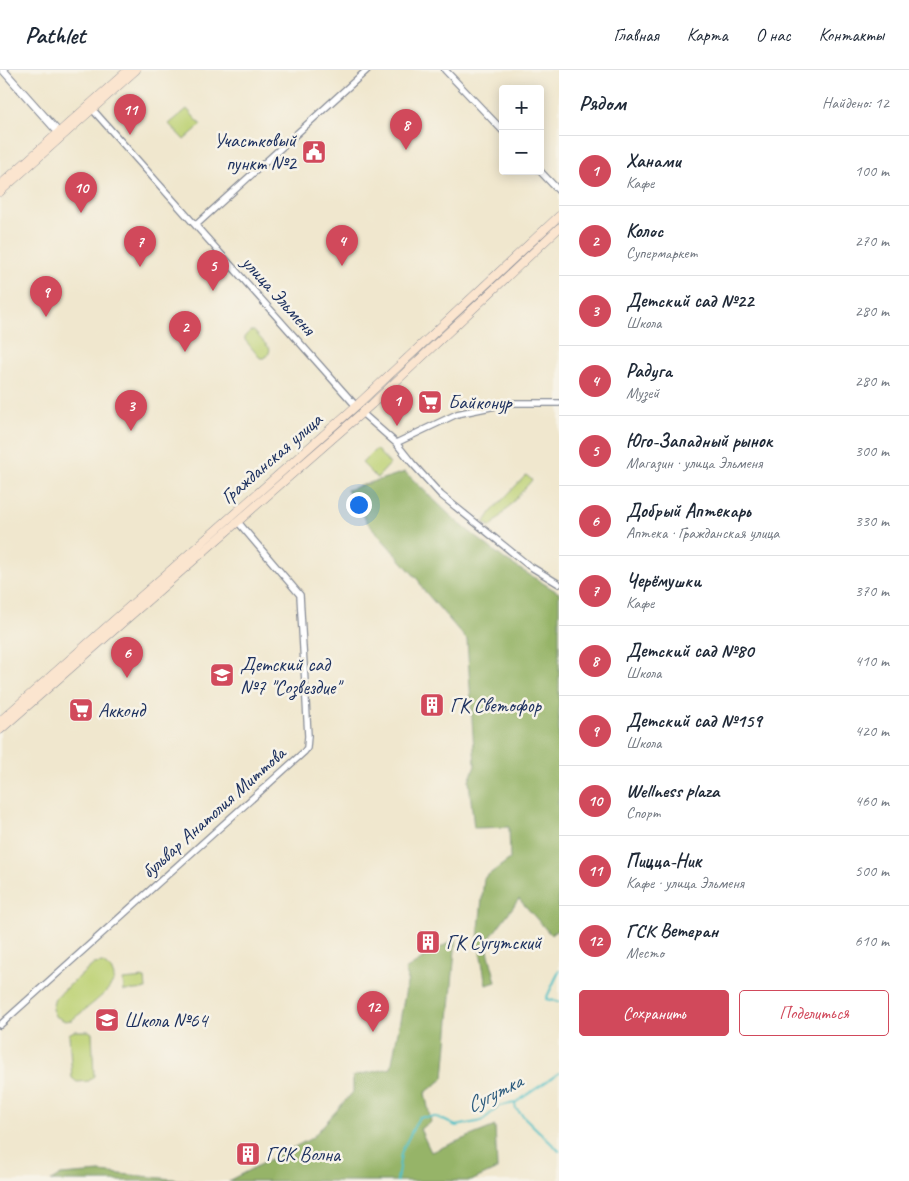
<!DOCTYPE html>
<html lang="ru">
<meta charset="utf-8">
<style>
:root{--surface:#fff;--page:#f2f2f3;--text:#1f2937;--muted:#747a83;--line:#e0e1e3;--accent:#d1495b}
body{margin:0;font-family:Caveat,sans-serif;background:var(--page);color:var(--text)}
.controls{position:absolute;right:15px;top:15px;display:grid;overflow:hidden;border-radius:5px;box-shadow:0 2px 12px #0003}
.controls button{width:45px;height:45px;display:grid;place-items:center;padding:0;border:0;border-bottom:1px solid var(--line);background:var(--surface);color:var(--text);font:25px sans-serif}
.you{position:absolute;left:358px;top:434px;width:18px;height:18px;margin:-12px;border:4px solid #fff;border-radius:50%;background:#1a73e8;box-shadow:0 0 0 8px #1a73e833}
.badge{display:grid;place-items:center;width:32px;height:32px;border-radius:50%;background:var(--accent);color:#fff;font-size:16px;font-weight:700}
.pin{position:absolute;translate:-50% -41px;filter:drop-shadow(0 1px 2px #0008)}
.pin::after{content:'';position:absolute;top:26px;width:18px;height:15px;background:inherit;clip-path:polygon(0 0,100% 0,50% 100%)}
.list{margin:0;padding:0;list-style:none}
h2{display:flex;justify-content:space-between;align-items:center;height:65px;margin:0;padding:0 20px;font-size:21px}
h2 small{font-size:16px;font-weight:400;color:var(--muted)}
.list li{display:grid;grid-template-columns:32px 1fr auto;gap:15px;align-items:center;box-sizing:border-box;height:70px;padding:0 20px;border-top:1px solid var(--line)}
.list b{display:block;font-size:19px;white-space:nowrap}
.list p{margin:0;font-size:16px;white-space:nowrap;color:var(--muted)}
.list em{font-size:16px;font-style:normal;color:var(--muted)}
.actions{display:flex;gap:10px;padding:15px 20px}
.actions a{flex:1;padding:11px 0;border:1px solid var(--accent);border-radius:5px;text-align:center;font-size:18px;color:var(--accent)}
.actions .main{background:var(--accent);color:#fff}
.map{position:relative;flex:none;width:559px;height:1111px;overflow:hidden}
header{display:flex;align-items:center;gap:30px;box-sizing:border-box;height:70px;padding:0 25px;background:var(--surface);border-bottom:1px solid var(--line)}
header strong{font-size:24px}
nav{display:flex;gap:28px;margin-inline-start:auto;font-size:18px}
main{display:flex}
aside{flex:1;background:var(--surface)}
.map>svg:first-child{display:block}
.green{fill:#bed276;stroke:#6c806a}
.forest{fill:#96b467;stroke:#587262}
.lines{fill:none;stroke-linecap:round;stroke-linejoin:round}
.stream{stroke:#52c1c7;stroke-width:2}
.minor-casing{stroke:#868b96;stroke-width:8}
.tertiary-casing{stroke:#868b96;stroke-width:9}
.secondary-casing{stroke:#868b96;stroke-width:9}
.minor{stroke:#fff;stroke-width:5.5}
.tertiary{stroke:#fff;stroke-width:7}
.secondary{stroke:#fbe5cf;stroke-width:8}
.labels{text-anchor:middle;stroke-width:5;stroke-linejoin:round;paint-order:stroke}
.poi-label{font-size:20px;fill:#1b2f5e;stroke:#f7f3e8;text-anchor:start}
.street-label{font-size:20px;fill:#1b2f5e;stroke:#f7f3e8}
.water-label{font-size:21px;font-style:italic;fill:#2c5b7e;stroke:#f7f3e8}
</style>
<header>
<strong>Pathlet</strong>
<nav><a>Главная</a><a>Карта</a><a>О нас</a><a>Контакты</a></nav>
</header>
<main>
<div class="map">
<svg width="559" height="1111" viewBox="0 0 559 1111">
<rect width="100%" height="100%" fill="#f7f3e8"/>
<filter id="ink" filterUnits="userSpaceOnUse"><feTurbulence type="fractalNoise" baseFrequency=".02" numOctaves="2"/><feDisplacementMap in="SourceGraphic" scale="10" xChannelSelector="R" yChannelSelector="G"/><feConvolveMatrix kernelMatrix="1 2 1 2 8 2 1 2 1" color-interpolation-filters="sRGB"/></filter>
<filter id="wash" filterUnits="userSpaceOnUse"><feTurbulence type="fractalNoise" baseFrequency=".0096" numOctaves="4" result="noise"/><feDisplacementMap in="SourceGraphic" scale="20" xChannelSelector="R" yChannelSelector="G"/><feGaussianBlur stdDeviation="1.12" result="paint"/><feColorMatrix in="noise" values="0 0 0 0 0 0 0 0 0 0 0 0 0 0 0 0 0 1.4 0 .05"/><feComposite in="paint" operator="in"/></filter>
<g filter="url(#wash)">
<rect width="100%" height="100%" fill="#f0e7ce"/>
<path class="green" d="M187 39 201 55 184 70 169 54Z
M250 261H254L270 279 269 283 265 288H260L245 270V266Z
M376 379 390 394 377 408 362 393Z
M526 405 532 410 491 457 484 453 492 441Z
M103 893C108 897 114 901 114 908 114 920 81 942 72 950L65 951 55 946 52 939 55 928 94 894Z
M145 908 146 919 124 921 123 910Z
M74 961H89L92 963 94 1006 89 1011 77 1012 72 1008 69 964Z"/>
<path class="forest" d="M405 402 456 451 507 491 559 523V729L558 731 559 742V858L551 865 519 829 486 873 496 912 486 915 478 869 484 808 510 789 509 757 474 758 469 711 475 696 467 570 422 518 419 511 367 452 347 420Z
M456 868 444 1008 425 1023 431 1052 420 1059 431 1082 495 1056 497 1099 471 1111H228L312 1068 353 1022V1006L391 998 408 908 405 900Z
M100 1102 193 1111H51L61 1105Z"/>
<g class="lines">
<path class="stream" d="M559 901 546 929 559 932
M515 1034 516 1039 559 1081
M397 1111 401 1083 419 1047H437L456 1056 482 1051 499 1036 515 1033 559 1003"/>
</g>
</g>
<g filter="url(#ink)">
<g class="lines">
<defs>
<path id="minor" d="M445 0 503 61
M93 40 356 336
M540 101 559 121
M196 155 367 0
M362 343 396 373 412 393 441 425 528 495 559 514
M396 373 457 344 510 333H559
M0 955 304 682 307 678 308 666 300 525 238 452"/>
<path id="tertiary" d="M3 0 59 63"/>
<path id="secondary" d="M0 115 128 0
M0 122 136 0
M0 651 356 336 559 146
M0 660 372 334 559 158"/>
</defs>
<use href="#minor" class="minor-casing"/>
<use href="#tertiary" class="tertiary-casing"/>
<use href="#secondary" class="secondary-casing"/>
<use href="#minor" class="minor"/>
<use href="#tertiary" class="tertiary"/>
<use href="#secondary" class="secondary"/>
</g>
</g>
<defs>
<symbol id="civic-square" viewBox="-11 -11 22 22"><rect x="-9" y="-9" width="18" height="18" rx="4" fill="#d1495b" stroke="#f7f3e8"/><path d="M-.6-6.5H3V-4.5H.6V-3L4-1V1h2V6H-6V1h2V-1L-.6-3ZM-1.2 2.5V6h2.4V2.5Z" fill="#fff"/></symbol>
<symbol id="supermarket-square" viewBox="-11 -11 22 22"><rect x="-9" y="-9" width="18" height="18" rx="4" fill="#d1495b" stroke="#f7f3e8"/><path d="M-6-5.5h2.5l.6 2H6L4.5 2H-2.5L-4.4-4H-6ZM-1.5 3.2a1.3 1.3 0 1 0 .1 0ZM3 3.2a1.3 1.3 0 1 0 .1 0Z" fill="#fff"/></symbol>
<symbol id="school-square" viewBox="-11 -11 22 22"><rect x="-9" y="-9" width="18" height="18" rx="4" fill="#d1495b" stroke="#f7f3e8"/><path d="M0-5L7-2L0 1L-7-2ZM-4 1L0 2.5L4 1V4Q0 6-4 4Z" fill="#fff"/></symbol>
<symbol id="building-square" viewBox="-11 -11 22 22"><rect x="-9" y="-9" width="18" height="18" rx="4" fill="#d1495b" stroke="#f7f3e8"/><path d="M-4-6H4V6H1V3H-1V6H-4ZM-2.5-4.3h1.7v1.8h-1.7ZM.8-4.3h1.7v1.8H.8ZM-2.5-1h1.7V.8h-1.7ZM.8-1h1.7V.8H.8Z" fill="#fff"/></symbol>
</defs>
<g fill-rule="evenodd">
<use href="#civic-square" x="300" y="68" width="28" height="28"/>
<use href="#supermarket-square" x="416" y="318" width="28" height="28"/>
<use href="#school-square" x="208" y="591" width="28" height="28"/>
<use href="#building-square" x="418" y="621" width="28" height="28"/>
<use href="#supermarket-square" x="67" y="626" width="28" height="28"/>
<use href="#building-square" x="414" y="858" width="28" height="28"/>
<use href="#school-square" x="93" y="936" width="28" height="28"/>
<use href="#building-square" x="234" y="1070" width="28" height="28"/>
</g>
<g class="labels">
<g class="poi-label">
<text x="296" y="77" text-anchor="end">Участковый<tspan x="296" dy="23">пункт №2</tspan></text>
<text x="448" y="339">Байконур</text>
<text x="240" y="601">Детский сад<tspan x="240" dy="23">№7 "Созвездие"</tspan></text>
<text x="450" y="642">ГК Светофор</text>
<text x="98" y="647">Акконд</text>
<text x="446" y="879">ГК Сугутский</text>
<text x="124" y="957">Школа №64</text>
<text x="266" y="1091">ГСК Волна</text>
</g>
<g class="street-label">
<text transform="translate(279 225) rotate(48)" y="7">улица Эльменя</text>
<text transform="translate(271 388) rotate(-41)" y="7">Гражданская улица</text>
<text transform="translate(213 742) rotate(-42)" y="7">бульвар Анатолия Миттова</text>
</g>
<g class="water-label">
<text transform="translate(494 1023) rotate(-27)" y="7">Сугутка</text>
</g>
</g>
</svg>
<div class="controls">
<button>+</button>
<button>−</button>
</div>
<div class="you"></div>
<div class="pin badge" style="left:397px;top:356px">1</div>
<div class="pin badge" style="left:185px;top:282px">2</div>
<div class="pin badge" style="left:131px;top:361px">3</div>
<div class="pin badge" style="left:342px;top:196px">4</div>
<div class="pin badge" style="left:213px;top:221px">5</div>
<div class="pin badge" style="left:127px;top:608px">6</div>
<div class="pin badge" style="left:140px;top:197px">7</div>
<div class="pin badge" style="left:406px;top:80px">8</div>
<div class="pin badge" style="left:46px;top:247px">9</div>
<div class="pin badge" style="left:81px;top:143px">10</div>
<div class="pin badge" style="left:130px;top:65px">11</div>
<div class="pin badge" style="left:373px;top:962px">12</div>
</div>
<aside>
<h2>Рядом<small>Найдено: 12</small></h2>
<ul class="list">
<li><span class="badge">1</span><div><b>Ханами</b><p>Кафе</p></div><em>100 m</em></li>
<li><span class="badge">2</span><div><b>Колос</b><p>Супермаркет</p></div><em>270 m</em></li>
<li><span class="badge">3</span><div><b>Детский сад №22</b><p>Школа</p></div><em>280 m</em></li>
<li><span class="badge">4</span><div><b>Радуга</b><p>Музей</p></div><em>280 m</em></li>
<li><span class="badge">5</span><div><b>Юго-Западный рынок</b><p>Магазин · улица Эльменя</p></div><em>300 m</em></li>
<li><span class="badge">6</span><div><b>Добрый Аптекарь</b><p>Аптека · Гражданская улица</p></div><em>330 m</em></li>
<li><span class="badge">7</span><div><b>Черёмушки</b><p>Кафе</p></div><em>370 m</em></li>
<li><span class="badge">8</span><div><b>Детский сад №80</b><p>Школа</p></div><em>410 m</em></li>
<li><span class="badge">9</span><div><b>Детский сад №159</b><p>Школа</p></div><em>420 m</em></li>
<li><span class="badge">10</span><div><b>Wellness plaza</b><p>Спорт</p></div><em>460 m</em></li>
<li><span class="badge">11</span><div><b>Пицца-Ник</b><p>Кафе · улица Эльменя</p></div><em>500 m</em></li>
<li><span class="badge">12</span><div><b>ГСК Ветеран</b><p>Место</p></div><em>610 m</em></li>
</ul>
<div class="actions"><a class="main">Сохранить</a><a>Поделиться</a></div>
</aside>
</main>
